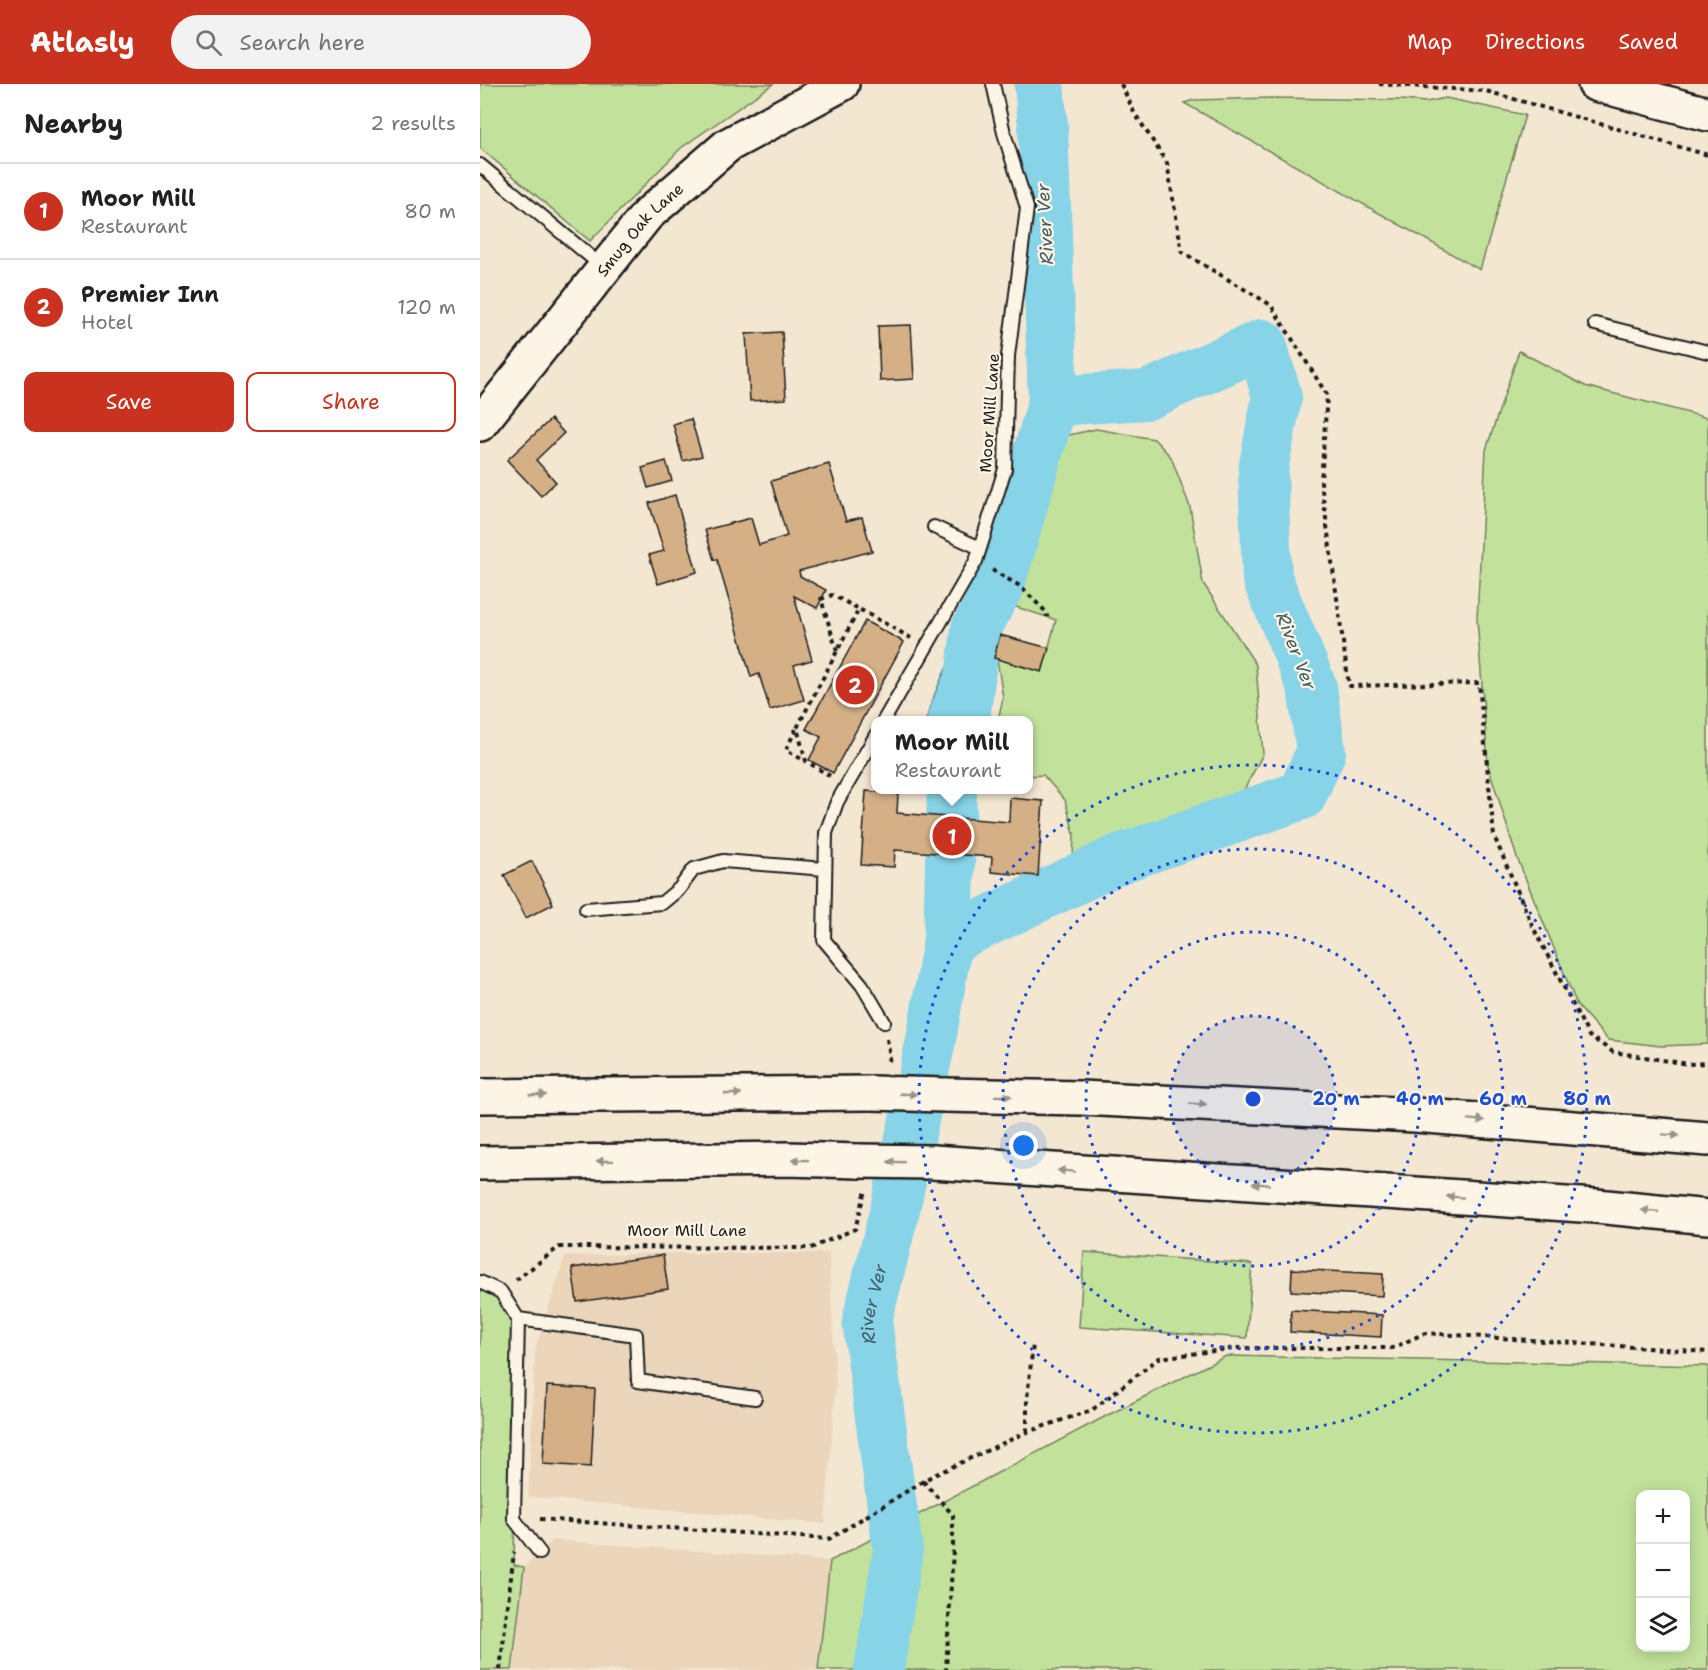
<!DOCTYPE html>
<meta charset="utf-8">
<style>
:root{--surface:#fff;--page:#f2f2f2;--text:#202124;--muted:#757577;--line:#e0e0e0;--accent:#c8321e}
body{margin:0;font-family:"Shantell Sans",sans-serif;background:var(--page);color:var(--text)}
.controls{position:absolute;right:18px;bottom:18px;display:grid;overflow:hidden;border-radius:12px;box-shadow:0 3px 15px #0003}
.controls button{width:54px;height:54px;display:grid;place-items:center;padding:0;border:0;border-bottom:2px solid var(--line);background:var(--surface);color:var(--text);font:30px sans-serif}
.you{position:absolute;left:544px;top:1062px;width:21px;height:21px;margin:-15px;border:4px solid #fff;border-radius:50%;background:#1a73e8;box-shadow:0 0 0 9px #1a73e833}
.badge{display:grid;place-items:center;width:39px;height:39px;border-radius:50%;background:var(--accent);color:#fff;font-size:20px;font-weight:700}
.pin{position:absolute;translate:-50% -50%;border:3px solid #fff;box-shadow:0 2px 6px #0006}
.popup{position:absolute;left:391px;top:632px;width:162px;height:78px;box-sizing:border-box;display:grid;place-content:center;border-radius:12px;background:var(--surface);filter:drop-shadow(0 2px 4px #0005);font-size:20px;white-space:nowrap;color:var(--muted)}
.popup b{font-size:22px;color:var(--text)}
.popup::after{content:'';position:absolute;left:50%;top:100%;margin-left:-12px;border:12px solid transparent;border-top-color:var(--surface)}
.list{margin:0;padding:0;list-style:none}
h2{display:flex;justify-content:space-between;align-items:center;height:78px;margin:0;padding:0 24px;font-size:26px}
h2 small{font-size:20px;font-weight:400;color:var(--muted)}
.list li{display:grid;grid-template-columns:39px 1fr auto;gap:18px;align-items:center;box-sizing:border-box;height:96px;padding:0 24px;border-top:2px solid var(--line)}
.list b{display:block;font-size:22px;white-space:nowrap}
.list p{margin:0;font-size:20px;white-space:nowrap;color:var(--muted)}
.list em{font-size:20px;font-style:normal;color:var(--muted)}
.actions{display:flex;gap:12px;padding:18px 24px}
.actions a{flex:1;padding:14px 0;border:2px solid var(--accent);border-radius:12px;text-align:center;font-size:21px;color:var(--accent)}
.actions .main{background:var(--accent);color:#fff}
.icon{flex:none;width:33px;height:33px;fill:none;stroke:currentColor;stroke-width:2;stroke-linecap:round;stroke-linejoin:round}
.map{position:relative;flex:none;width:1228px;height:1586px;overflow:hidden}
header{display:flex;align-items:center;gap:36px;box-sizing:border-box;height:84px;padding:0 30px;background:var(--accent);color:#fff}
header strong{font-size:28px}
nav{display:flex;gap:33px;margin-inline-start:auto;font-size:21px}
.search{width:420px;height:54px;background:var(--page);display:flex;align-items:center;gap:15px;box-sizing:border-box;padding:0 21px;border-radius:33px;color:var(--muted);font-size:22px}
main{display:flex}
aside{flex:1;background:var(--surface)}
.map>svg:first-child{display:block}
.built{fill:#ebd6bc}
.green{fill:#c2e29b;stroke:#6f7f5c;stroke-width:1.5;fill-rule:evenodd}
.water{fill:#87d3e8;stroke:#5c8a96;stroke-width:1.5}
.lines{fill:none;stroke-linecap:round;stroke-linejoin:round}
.river{stroke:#87d3e8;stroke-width:50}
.building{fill:#d5b087;stroke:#1c1c1c;stroke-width:1.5}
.lane-casing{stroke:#1c1c1c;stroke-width:16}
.secondary-casing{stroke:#1c1c1c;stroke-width:38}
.highway-casing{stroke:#1c1c1c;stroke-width:38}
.path{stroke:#1c1c1c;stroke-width:4;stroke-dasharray:4.5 4.5;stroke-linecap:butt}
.lane{stroke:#fcf5e5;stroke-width:12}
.secondary{stroke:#fcf5e5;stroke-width:33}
.highway{stroke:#fcf5e5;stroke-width:33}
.highway-bridge-casing{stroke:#1c1c1c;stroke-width:38;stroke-linecap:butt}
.highway-bridge{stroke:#fcf5e5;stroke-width:33}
.oneway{fill:#97938b}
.ring{fill:none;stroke:#1d4ed8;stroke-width:3;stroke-dasharray:3 6}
.labels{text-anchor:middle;stroke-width:4.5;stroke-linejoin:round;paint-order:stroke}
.street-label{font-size:16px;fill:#1c1c1c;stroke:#fcf5e5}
.water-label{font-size:18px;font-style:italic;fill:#415c63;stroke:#fcf5e5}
.centre{fill:#1d4ed8;stroke:#fcf5e5;stroke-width:3}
.ring-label{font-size:18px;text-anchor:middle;font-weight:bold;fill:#1d4ed8;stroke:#fcf5e5;stroke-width:4.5;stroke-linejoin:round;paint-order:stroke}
</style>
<header>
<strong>Atlasly</strong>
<div class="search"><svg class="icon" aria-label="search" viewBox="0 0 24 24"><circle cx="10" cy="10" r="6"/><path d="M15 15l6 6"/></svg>Search here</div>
<nav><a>Map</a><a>Directions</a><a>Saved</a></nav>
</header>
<main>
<aside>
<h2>Nearby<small>2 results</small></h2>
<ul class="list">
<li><span class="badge">1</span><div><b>Moor Mill</b><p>Restaurant</p></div><em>80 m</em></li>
<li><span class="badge">2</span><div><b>Premier Inn</b><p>Hotel</p></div><em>120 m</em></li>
</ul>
<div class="actions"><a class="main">Save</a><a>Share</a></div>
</aside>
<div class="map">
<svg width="1228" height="1586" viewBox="0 0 1228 1586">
<rect width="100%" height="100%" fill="#f4e7d2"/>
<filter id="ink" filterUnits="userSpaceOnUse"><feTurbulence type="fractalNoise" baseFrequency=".0167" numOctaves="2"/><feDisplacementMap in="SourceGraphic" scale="12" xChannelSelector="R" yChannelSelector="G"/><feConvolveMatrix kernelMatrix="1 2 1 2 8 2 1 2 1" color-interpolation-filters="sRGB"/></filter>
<g filter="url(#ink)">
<path class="built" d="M188 1169H349L356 1302 345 1440 48 1413 55 1265 85 1172Z
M73 1456 350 1477 338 1586H32L44 1483Z"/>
<path class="green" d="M0 0H293L201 64 110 157 0 64Z
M792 14 921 16 946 18 966 14 1045 31 1000 186 704 19 714 16Z
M1039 267 1105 302 1228 334V960L1181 962 1128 956 1097 921 1036 771 1008 681 997 535 1006 366Z
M616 345 674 355 691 373 710 423 723 499 776 581 783 670 755 723 687 750 593 775 594 750 585 716 563 691 549 692 548 636H518L523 614 517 575 562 588 576 536 530 521 571 355Z
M604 1168 772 1180 767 1254 599 1243Z
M0 1198 21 1208 38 1235 34 1481 44 1483 32 1586H0Z
M746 1272 1228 1282V1586H338L350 1477 628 1331ZM1160 1410H1206V1564H1160Z"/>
<path class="water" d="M493 536 509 544 506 564 510 579 511 618 506 636H446C456 600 474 568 493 536Z"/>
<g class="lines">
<g class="river">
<path d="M485 636 496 545 520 500 573 317 563 42 559 0"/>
<path d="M468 856 472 706"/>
<path id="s1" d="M399 1586 418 1466 387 1237 415 1125 451 956 468 856 639 775 822 711 841 668 832 603 787 494 783 386 797 313 782 260 667 311 573 317"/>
</g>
</g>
<path class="building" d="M431 241 434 295 400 297 398 242Z
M302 248 306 315 270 317 266 250Z
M71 335 84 349 56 376 76 398 61 412 27 376Z
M211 335 222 372 203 377 193 340Z
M186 377 192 397 168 404 162 384Z
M349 380 366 437 382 433 392 467 319 487 320 492 346 506 337 524 314 512 332 576 314 581 324 616 290 626 279 590 271 593 237 475 234 476 225 446 271 434 279 461 307 452 291 397Z
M195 411 217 488 178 500 169 471 184 467 169 419Z
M385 537 424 558 353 689 329 676 341 653 326 645Z
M520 551 569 564 562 588 514 574Z
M386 707 418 710 417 729 529 738 530 714 563 717 558 792 511 788 512 773 415 766 414 783 381 781Z
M52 777 73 820 46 834 24 791Z
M183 1171 188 1205 97 1218 92 1184Z
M812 1185 903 1190 902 1212 811 1207Z
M811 1226 902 1231 901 1253 810 1248Z
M67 1302 115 1305 111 1383 63 1380Z"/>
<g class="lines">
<defs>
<path id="lane" d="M0 81 123 183
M1115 240 1228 268
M454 443 500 464
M404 636 496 477 525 385 528 272 547 124 524 49 513 0
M396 651 357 718 346 749 344 856 382 901 404 938
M106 825 182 819 199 805 214 785 243 777 345 785
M0 1198 21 1208 38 1235 34 1435 60 1469
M38 1235 156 1251 158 1297 275 1314"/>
<g id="secondary">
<path d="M1115 0 1228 30"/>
<path id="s2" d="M0 340 167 131 248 61 362 0"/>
</g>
<path id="highway" d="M465 1011 601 1014 935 1031 1228 1055
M0 1012 391 1009
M453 1078 1116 1122 1228 1133
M0 1079 307 1075 379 1077"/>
</defs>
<use href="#lane" class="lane-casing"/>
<use href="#secondary" class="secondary-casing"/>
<use href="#highway" class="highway-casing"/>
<path class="path" d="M641 0 654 28 687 79 702 168 791 221 847 311 841 398 869 602 999 599 1014 752 1053 843 1109 952 1133 968 1208 980 1228 979
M899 0 1006 7 1228 71
M512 486 540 502 567 529V533
M357 567 341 515 352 511 379 525
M316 645 306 666 325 677
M350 692 326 677 317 644 379 525 431 554
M407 955 410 973 408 980
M36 1196 79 1163 331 1164 375 1145 385 1106
M547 1348V1315L553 1260
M443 1397 473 1431V1466L466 1586
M60 1435 349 1455 450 1393 547 1348 612 1326 679 1274 757 1264H913L945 1249 1228 1268
M20 1586 34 1468"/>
<use href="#lane" class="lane"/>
<use href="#secondary" class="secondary"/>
<use href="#highway" class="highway"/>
<defs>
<path id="highway-bridge" d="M391 1009 465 1011
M379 1077 453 1078"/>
</defs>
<use href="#highway-bridge" class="highway-bridge-casing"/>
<use href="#highway-bridge" class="highway-bridge"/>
</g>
<defs><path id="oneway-solid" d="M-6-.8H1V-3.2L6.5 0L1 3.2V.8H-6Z" transform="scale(1.5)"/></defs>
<g class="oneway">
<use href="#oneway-solid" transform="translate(253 1010)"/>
<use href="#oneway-solid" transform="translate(428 1010) rotate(2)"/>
<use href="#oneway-solid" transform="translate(58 1011) rotate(-1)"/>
<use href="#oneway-solid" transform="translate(523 1012) rotate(1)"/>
<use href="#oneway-solid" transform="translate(718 1020) rotate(3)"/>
<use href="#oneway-solid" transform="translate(996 1036) rotate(4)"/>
<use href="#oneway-solid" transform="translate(1191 1051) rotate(4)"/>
<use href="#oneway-solid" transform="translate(320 1076) rotate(-179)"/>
<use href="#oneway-solid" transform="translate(125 1077) rotate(179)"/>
<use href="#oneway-solid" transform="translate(416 1078) rotate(-179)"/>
<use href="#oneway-solid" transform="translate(586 1087) rotate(-176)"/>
<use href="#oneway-solid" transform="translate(781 1100) rotate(-176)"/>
<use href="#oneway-solid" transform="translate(975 1113) rotate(-176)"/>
<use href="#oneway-solid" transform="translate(1170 1127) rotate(-174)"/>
</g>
</g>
<circle cx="773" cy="1015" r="83" fill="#1d4ed8" fill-opacity=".12"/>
<g class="ring">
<circle cx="773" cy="1015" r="83"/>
<circle cx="773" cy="1015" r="167"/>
<circle cx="773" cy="1015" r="250"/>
<circle cx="773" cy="1015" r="334"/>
</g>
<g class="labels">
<g class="street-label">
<text dy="6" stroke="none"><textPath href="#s2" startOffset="252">Smug Oak Lane</textPath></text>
<text transform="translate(509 329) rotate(-86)" y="6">Moor Mill Lane</text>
<text x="207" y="1152">Moor Mill Lane</text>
</g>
<g class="water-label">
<text transform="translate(565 140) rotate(-93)" y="6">River Ver</text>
<text transform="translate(816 567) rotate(69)" y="6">River Ver</text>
<text dy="6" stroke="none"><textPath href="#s1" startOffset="370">River Ver</textPath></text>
</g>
</g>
<circle cx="773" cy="1015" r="9" class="centre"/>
<g class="ring-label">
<text x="856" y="1021">20 m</text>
<text x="940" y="1021">40 m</text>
<text x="1023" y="1021">60 m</text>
<text x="1107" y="1021">80 m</text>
</g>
</svg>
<div class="controls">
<button>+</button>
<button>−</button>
<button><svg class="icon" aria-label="layers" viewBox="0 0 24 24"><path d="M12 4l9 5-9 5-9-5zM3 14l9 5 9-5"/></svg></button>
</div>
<div class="you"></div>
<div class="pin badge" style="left:472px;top:752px">1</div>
<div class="popup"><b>Moor Mill</b>Restaurant</div>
<div class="pin badge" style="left:375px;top:601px">2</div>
</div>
</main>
